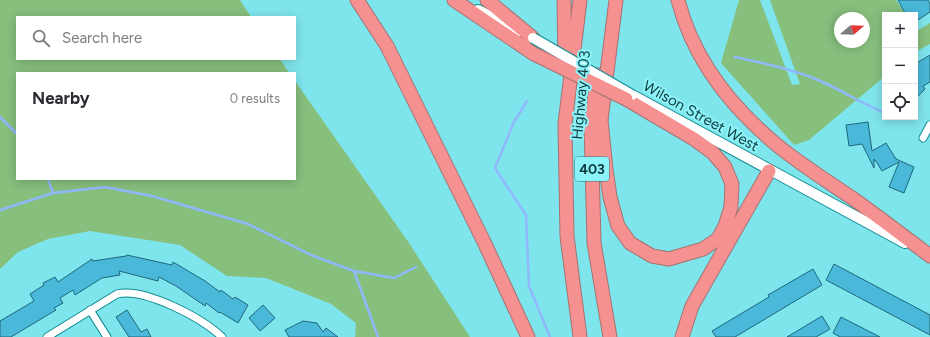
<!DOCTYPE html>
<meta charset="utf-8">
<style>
:root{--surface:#fff;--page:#f2f2f3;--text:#2b2b33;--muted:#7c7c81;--line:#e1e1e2}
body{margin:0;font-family:Figtree,sans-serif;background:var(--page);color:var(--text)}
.controls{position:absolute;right:12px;top:12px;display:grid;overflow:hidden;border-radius:0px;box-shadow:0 2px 10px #0003}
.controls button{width:36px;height:36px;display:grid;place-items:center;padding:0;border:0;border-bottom:1px solid var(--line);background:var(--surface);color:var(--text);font:20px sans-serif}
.compass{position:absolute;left:834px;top:12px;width:36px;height:36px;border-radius:50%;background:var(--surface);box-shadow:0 2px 10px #0003;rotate:71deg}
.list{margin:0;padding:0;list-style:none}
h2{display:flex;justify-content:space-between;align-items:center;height:52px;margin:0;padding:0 16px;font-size:17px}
h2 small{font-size:13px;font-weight:400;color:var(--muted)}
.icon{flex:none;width:22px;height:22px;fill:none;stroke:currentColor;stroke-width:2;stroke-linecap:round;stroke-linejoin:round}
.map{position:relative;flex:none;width:930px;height:337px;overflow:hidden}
.search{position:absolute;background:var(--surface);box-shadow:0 2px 10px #0003;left:16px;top:16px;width:280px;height:44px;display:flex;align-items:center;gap:10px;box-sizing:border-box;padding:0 14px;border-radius:0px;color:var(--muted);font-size:15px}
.panel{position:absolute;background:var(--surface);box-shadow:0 2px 10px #0003;left:16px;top:72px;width:280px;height:108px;border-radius:0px}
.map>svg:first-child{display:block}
.green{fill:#87bf7d;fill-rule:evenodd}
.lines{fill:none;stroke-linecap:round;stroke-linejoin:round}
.stream{stroke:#8fb8fd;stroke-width:2.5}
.building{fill:#49b8d9;stroke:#1f687d}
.street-casing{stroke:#0e8b91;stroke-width:9}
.secondary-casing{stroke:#0e8b91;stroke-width:12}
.highway-casing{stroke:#a47373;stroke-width:15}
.street{stroke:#fff;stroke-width:7}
.secondary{stroke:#fff;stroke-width:10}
.highway{stroke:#f59190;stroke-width:13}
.secondary-bridge-casing{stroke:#0e8b91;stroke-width:12;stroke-linecap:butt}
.highway-bridge-casing{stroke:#a47373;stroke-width:15;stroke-linecap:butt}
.secondary-bridge{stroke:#fff;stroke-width:10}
.highway-bridge{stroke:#f59190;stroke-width:13}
.labels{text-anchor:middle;stroke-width:4;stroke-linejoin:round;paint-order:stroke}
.shield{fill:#8cf3f9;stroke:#347376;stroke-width:1}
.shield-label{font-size:14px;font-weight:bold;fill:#0e3c3e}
.street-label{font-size:15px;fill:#0e3c3e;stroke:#8cf3f9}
</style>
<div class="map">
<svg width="930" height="337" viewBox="0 0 930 337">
<rect width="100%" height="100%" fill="#7fe5ec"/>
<path class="green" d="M0 0H240L251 17H17V59H280L289 73H17V179H295V81L409 243 470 337H355L356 323 331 304 266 278 227 276 180 245 90 231 48 239 18 252 0 269Z
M739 0H760L792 85 800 84 770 0H896L906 15H885V76L809 140 794 145 721 63ZM840 18H864V42H840Z
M930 23V44L915 52V29L917 31Z"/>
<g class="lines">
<path class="stream" d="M735 57C766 64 798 70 827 84 846 93 865 105 885 113
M527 101 514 122 495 168 526 215 529 286 550 337
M0 117 17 134
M48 179 53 193
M0 210 53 193 105 187 152 196 248 224 311 255 354 271 394 278 416 267
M354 271 378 337"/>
</g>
<path class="building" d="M898 0H928L930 4V12L915 22V15H906Z
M930 55V82L923 86 925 89 915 99V64Z
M868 122 872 151 886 143 896 159 914 167 904 193 889 187 899 162 882 171 876 161H875L874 159V168L862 144 849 146 846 125Z
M127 255 172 265 173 262 205 281 220 292 221 290 233 299 235 297 248 305 238 323 220 312 219 313 206 303 205 306 176 286 159 277 158 281 119 271 120 275 102 278 75 295 73 290 60 298 63 303 54 308 56 310 11 337H0V321L34 301 30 294 44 285 43 283 55 277 58 282 92 259 93 261 126 256Z
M834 264 930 315V335L826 280Z
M813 269 822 285 735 337H716L712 331 769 297 768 295Z
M263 305 275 318 260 331 249 318Z
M127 310 141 332 147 329 151 337H129L116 317Z
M822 316 830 329 816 337H787Z
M841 317 880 337H840L833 333Z
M303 321 317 323 323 332 326 328 338 337H289L285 330Z"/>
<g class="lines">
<defs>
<path id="street" d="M923 138 930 125
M90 310 107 337
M47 337 117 294C144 287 202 318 222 337"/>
<path id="secondary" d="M478 10 519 31
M632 95 905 243"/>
<path id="highway" d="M357 0 387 46 485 244 528 337
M454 0 534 54
M487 0 533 38
M564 0 565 66
M580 0 565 124 567 236 580 337
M616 0 601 120 606 169 610 197 618 226 630 243 652 256 669 259 703 249 718 239 725 226 731 207 732 184 725 167 713 153 694 139 626 99
M678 0C693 59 731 107 777 145 801 165 829 182 855 200 880 218 905 237 930 256
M598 75 591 123 594 243 610 337
M682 337 692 306 769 171"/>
</defs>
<use href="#street" class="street-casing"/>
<use href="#secondary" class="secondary-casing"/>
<use href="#highway" class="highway-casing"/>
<use href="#street" class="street"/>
<use href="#secondary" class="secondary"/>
<use href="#highway" class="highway"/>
<defs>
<path id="secondary-bridge" d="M533 38 632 95"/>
<path id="highway-bridge" d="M534 54 626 99"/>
</defs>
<use href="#secondary-bridge" class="secondary-bridge-casing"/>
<use href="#highway-bridge" class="highway-bridge-casing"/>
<use href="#secondary-bridge" class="secondary-bridge"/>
<use href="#highway-bridge" class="highway-bridge"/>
</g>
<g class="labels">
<rect class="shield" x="575" y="157" width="34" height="24" rx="3"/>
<g class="shield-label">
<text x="592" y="174">403</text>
</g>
<g class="street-label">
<text transform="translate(581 95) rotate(-85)" y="5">Highway 403</text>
<text transform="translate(701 116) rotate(29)" y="5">Wilson Street West</text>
</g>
</g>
</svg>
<div class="controls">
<button>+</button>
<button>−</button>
<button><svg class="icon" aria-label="locate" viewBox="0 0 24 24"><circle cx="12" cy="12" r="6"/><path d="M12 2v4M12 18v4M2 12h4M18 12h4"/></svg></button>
</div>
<svg class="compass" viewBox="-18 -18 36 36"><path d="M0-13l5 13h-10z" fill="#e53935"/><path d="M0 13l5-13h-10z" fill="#7c7c81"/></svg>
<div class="search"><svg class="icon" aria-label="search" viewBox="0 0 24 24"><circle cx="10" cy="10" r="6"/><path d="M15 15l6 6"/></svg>Search here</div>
<section class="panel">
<h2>Nearby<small>0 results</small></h2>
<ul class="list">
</ul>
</section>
</div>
